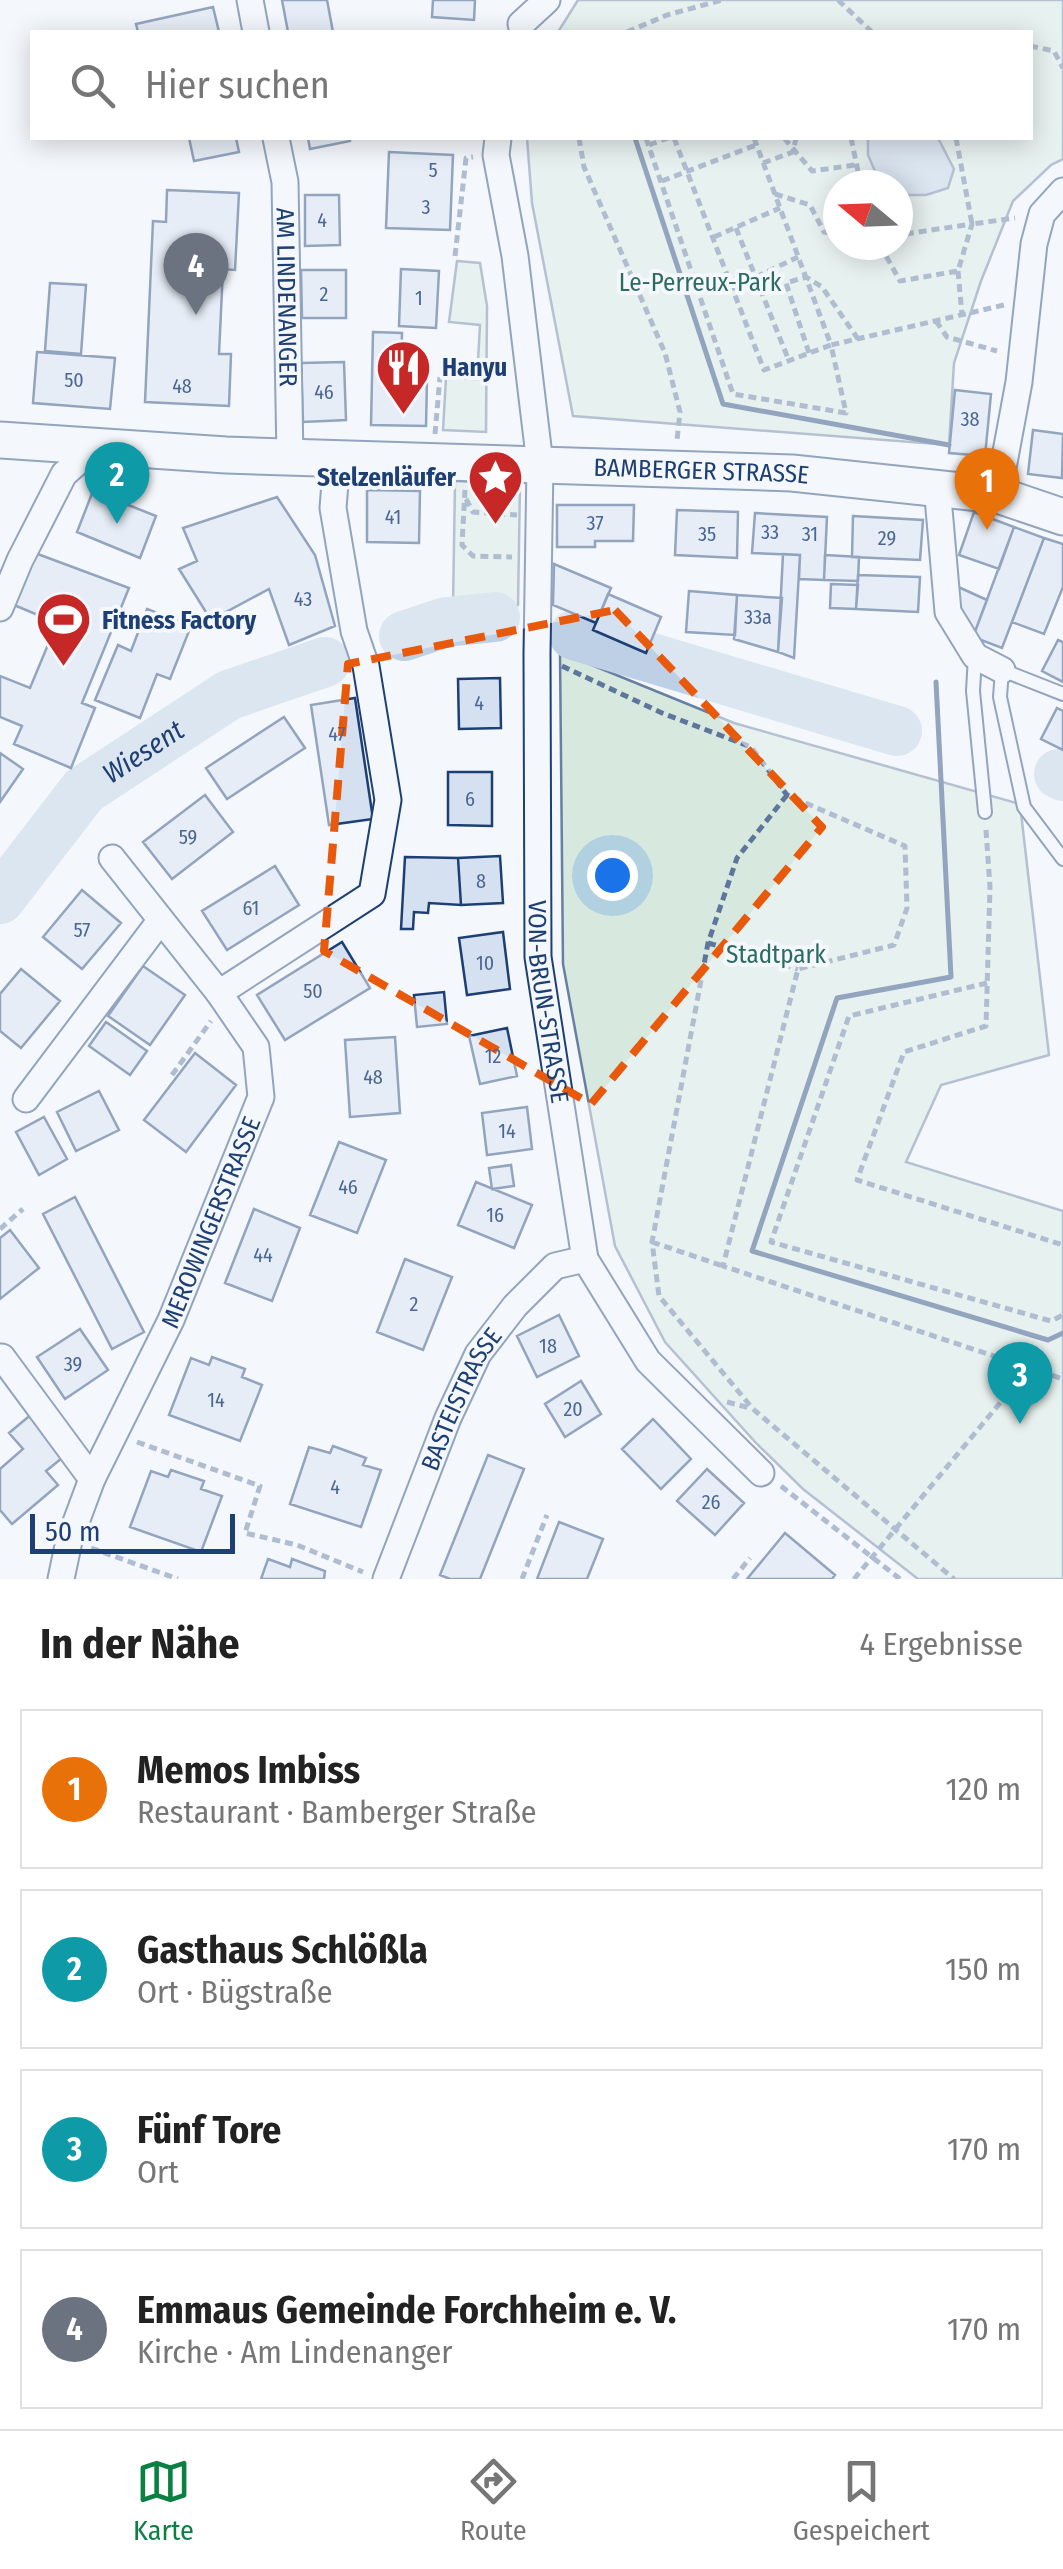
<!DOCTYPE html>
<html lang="de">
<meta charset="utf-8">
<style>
:root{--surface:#fff;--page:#f6f6f6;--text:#222;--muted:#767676;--line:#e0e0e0;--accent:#0b8043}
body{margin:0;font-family:"Fira Sans Condensed",sans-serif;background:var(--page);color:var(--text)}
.compass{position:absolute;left:823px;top:170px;width:90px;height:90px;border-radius:50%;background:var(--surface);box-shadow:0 5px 25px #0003;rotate:289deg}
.scale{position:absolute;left:30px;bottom:25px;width:205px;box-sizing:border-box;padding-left:10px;border:5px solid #1d3f73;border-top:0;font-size:28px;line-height:35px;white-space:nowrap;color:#1d3f73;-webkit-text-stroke:8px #f4f7fb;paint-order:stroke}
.you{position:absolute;left:612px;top:875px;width:35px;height:35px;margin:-25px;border:8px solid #fff;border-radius:50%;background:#1a73e8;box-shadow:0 0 0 15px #1a73e833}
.badge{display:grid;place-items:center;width:65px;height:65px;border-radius:50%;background:var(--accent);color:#fff;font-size:32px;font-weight:700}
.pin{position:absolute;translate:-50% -82px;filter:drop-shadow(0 2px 5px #0008)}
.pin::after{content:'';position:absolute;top:52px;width:35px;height:30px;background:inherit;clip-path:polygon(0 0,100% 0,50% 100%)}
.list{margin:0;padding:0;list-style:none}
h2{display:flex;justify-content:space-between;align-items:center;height:130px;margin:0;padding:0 40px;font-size:42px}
h2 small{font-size:32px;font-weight:400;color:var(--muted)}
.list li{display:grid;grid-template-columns:65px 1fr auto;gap:30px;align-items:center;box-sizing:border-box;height:160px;margin:0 20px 20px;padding:0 20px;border:2px solid var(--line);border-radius:0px}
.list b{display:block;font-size:38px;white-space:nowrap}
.list p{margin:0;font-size:32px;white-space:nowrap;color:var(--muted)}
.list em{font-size:32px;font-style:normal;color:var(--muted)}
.icon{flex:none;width:55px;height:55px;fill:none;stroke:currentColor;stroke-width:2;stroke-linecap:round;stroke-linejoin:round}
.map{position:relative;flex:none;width:1063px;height:1579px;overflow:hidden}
.search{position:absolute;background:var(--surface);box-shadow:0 5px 25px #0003;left:30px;right:30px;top:30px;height:110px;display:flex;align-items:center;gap:25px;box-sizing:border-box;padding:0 35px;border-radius:0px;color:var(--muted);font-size:38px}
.sheet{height:850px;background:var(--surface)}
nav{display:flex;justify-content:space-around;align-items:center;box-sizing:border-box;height:140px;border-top:2px solid var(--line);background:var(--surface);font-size:28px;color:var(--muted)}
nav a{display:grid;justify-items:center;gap:5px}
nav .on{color:var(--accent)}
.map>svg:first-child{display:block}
.green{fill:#d7e8df;stroke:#687fa3;stroke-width:2.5;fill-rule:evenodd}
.water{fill:#bed0e5;stroke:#687fa3;stroke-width:2.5}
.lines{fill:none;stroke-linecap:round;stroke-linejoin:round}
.river{stroke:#bed0e5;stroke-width:50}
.building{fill:#d5e0f0;stroke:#1d3f73;stroke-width:2.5}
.lane-casing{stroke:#1d3f73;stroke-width:16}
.street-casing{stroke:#1d3f73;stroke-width:29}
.secondary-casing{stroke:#1d3f73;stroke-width:39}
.path{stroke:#5e769c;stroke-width:5;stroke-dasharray:8 5;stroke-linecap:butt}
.lane{stroke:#f4f7fb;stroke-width:12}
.street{stroke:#f4f7fb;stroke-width:25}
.secondary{stroke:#f4f7fb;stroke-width:35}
.wall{stroke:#1d3f73;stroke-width:5}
.marked{fill:none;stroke:#e8590c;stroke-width:8;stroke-dasharray:20 12;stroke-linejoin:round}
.labels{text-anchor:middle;stroke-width:8;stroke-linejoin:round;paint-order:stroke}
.number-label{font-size:20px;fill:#4b6792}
.park-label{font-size:25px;fill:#2c6c60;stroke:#f4f7fb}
.street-label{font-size:25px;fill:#1d3f73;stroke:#f4f7fb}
.poi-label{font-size:25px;font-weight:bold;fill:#1d3f73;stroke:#f4f7fb;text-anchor:start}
.water-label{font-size:28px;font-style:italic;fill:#1d3f73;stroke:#f4f7fb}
</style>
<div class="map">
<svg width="1063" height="1579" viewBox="0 0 1063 1579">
<rect width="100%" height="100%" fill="#f4f7fb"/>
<path class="green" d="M578 0H1063V159L1051 165 1013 201 981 281 954 363 949 445 573 416 532 203 527 138H1030V32H558ZM838 185H898V245H838Z
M457 261 480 263 487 306 486 432 443 430 446 378 477 379 480 325 449 322Z
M455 481 520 485 518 605 453 606Z
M560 652 734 723 1020 804 1049 1055 941 1085 906 1162 1063 1211V1579H918L803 1489 756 1443 665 1342 615 1246 563 964Z"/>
<path class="water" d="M868 138H938L954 169 948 188 926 195H898V185H881L868 155Z"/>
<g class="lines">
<g class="river">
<path d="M574 635 897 731"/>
<path d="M404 636 446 622 495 617"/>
<path d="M1059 774 1063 776"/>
<path id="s1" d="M0 899 84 790 229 695 325 662"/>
</g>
</g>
<path class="building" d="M282 0H327L333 32H288Z
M433 0H475L474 20 432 17Z
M213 7 219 32H138L136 24Z
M189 138H236L239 152 194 161Z
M308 138H350V141L310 149Z
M389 152 453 155 450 230 386 228Z
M167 190 239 193 235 270 223 269 219 354H231L229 406 145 402 153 221 166 222Z
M305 195H339L340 245 305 246Z
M401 269 439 271 436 328 399 326Z
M301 270H346V318H302Z
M50 283 86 285 81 354 45 351Z
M373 332 402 333 401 380H427L426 426 371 425Z
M37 352 115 358 110 409 33 403Z
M344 362 346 420 303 422 301 363Z
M955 390 991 394 985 456 949 453Z
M1033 430 1063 434 1062 478 1028 474Z
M367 490 420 491 419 543 367 542Z
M93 491 156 516 140 558 77 532Z
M277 497 315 555 335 626 289 645 269 589 211 620 179 569 197 561 183 528Z
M557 505H634L633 541H595V547H557Z
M677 510 738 512 737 558 675 555Z
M974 512 1014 527 999 569 959 555Z
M755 513 827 517 824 580 799 579 800 555 752 553Z
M853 516 923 520 920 560 852 557Z
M1014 527 1044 538 1002 648 973 637Z
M1044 538 1063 544V587L1044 634 1012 622Z
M35 553 129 588 82 703 95 708 71 768 14 744 22 726 0 717V676L30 688 57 623 14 605Z
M783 554 800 555 794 658 778 652Z
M825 555 859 557 858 581 824 580Z
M554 564 611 588 596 623 553 605Z
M858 575 920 577 918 612 856 609Z
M831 584 858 585 856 609 830 608Z
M954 585 987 600 973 637 953 614Z
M689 591 737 595 735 635 686 632Z
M608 594 661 617 646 653 593 630Z
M737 595 782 598 778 652 734 639Z
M147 609 191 626 170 679 157 674 140 718 95 700 118 645 131 651Z
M1058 640 1063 642V682L1042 671Z
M500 678 501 728 459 729 458 679Z
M355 698 373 819 329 825 311 705Z
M1057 708 1063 711V750L1041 739Z
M284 717 305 748 227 799 206 768Z
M0 753 23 769 0 802Z
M448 772H492V826L448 825Z
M205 795 233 832 172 879 143 842Z
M500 856 503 903 461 905 458 858Z
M405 857 458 858 461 905 429 903 428 913 414 912 413 929H401Z
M275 866 299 905 227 950 202 911Z
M82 890 121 923 82 969 43 937Z
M503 932 510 989 467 995 459 938Z
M342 942 370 988 285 1040 257 995Z
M143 966 185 995 150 1045 108 1016Z
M21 969 60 1001 21 1048 0 1031V994Z
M444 992 447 1024 417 1027 414 995Z
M106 1022 147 1051 130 1075 89 1046Z
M507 1028 517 1076 480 1084 469 1036Z
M395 1037 400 1113 350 1117 345 1040Z
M195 1053 236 1085 186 1152 144 1120Z
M99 1091 119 1130 76 1151 57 1112Z
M527 1107 532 1149 487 1155 482 1113Z
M44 1117 67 1159 39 1175 16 1132Z
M339 1142 386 1160 357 1233 310 1215Z
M511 1165 514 1186 492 1189 489 1168Z
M476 1182 532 1205 514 1248 458 1225Z
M75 1197 144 1332 112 1349 43 1214Z
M254 1209 300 1228 272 1301 225 1283Z
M10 1230 39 1268 0 1299V1238Z
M405 1259 452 1277 423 1350 377 1332Z
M559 1315 579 1356 537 1377 517 1336Z
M80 1329 108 1370 65 1399 37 1357Z
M212 1357 245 1369 242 1377 262 1385 240 1441 169 1415 191 1358 209 1365Z
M581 1381 601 1414 565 1437 545 1404Z
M33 1413 67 1454 46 1471 58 1485 12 1524 0 1510V1469L23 1449 9 1433Z
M653 1419 691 1459 661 1489 622 1449Z
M333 1446 366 1458 363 1465 381 1470 361 1527 290 1504 309 1447 330 1453Z
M488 1455 524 1469 480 1579H450L440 1575Z
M707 1469 744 1503 715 1535 677 1501Z
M171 1470 204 1481 201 1489 222 1496 201 1552 130 1527 151 1471 168 1477Z
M559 1522 603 1539 587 1579H537Z
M785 1533 835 1575 832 1579H747Z
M268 1559 290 1567 292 1559 325 1571 324 1579H261Z"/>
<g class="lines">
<defs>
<path id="lane" d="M975 656 973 691 985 812
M1063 694 1002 670 1000 697 1024 807 1063 859"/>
<g id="street">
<path d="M250 0 256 32"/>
<path d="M521 24 547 0"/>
<path id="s2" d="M276 138 285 182 290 457"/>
<path id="s3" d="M498 138 496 155 515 256 540 464 537 654 538 957 585 1259 648 1361 761 1473"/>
<path d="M937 486 948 612 975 656 1002 670"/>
<path d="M998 495 1019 382 1034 244 1042 214 1063 191"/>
<path d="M0 608 20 560 64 474 95 447"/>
<path d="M219 993 372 894 388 800 366 666 354 631 333 508 337 458"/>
<path d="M26 1099 160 921"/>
<path d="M2 1357 92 1479"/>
<path id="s4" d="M61 1579 69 1541 92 1479 171 1320 261 1097 256 1047 219 993 112 858"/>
<path id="s5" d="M386 1579 448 1418 478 1354 515 1306 555 1266 585 1259"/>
</g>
<g id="secondary">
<path id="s6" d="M0 440 226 455 792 473 998 495 1063 517"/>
</g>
</defs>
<use href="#lane" class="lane-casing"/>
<use href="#street" class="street-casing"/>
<use href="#secondary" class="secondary-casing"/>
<path class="path" d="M838 0 872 32
M627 32 667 15 722 0
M1030 46 1054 51 1063 68
M579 138 584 167 665 353 680 412 677 440
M646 138 733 394 846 413 831 345 1004 305
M674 138 764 370 831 345 754 138
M784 138 812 171 855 165
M851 138 861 185
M956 138 972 224 1015 218
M649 145 668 138
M763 163 793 152 796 138
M662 181 756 145
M775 194 810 205 824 232 838 234
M736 228 789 361
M714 237 780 208
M880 245 900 281 958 271 972 224 898 235
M455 256 466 158 473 157
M958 271 962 315
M756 277 798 257
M762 293 786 283
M936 321 947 337 997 351
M809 353 786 283 806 277 822 287 858 339
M435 434 440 377
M465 490 462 545 473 556 512 557
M466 499 473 512 517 515
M562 666 662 713 751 747 787 795 905 846 907 908 894 945 798 969 723 1266 1063 1379
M787 795 737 858 708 943 652 1242 659 1296 753 1409 954 1579
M986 830 990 887 986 1026 904 1052 857 1180 1063 1245
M708 943 798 969
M987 983 849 1016 771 1242 1051 1321 1063 1315
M172 1075 211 1021
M0 1229 23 1209
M652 1242 723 1266
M727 1402 750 1408
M137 1442 260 1486 245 1533 297 1545 363 1572
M781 1486 900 1579
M91 1548 178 1579
M522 1579 547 1515
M733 1579 750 1558
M854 1579 1029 1368"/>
<use href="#lane" class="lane"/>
<use href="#street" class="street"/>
<use href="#secondary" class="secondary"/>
<path class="wall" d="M635 138 723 404 949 445
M936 682 951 977 837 998 752 1251 1048 1340 1063 1333"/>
</g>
<path d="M0 0H1063V1579H0ZM615 610 822 827 591 1104 324 951 348 664Z" fill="#f4f7fb" fill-opacity=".55" fill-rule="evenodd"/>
<path class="marked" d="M615 610 822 827 591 1104 324 951 348 664Z"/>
<defs>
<symbol id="restaurant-pin" viewBox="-11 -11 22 30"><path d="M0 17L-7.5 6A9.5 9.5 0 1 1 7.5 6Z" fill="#c62828" stroke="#f4f7fb"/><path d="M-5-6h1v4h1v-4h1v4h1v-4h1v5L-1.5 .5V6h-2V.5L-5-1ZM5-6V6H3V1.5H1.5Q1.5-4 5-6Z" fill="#fff"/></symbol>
<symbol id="sight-pin" viewBox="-11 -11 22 30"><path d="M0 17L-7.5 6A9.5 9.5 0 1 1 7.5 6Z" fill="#c62828" stroke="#f4f7fb"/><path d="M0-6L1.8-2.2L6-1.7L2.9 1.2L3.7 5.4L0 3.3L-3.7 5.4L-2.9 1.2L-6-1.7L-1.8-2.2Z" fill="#fff"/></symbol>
<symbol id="stadium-pin" viewBox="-11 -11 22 30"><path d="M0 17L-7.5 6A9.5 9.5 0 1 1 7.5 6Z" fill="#c62828" stroke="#f4f7fb"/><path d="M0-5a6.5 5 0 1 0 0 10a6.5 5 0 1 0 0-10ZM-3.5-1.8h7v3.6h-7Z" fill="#fff"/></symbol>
</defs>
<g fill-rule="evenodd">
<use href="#restaurant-pin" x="372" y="336" width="63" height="86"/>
<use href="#sight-pin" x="464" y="446" width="63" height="86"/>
<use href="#stadium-pin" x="32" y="588" width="63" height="86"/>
</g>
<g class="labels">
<g class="number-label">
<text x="433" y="177">5</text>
<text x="426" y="214">3</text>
<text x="322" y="227">4</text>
<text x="324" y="301">2</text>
<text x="419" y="305">1</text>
<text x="74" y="387">50</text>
<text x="182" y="393">48</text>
<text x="324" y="399">46</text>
<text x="970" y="426">38</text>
<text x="393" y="524">41</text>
<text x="595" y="530">37</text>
<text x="770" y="539">33</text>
<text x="707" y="541">35</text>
<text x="810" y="541">31</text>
<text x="887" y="545">29</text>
<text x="303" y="606">43</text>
<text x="758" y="624">33a</text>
<text x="479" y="710">4</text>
<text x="337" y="741">47</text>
<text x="470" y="806">6</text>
<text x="188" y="844">59</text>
<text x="481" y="888">8</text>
<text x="251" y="915">61</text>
<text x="82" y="937">57</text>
<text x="485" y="970">10</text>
<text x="313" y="998">50</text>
<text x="493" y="1063">12</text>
<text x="373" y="1084">48</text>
<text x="507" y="1138">14</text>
<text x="348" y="1194">46</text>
<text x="495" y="1222">16</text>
<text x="263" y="1262">44</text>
<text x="414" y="1311">2</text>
<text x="548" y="1353">18</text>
<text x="73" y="1371">39</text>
<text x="216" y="1407">14</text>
<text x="573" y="1416">20</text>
<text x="335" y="1494">4</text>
<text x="711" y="1509">26</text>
</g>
<g class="park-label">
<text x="700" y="291">Le-Perreux-Park</text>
<text x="776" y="963">Stadtpark</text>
</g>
<g class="street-label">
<text dy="9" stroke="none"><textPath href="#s2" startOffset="160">AM LINDENANGER</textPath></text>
<text dy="9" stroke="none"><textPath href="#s6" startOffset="702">BAMBERGER STRASSE</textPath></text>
<text dy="9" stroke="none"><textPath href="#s3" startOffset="868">VON-BRUN-STRASSE</textPath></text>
<text dy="9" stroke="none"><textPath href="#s4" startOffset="388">MEROWINGERSTRASSE</textPath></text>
<text dy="9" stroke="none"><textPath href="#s5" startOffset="195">BASTEISTRASSE</textPath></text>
</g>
<g class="poi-label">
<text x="442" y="376">Hanyu</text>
<text x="456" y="486" text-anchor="end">Stelzenläufer</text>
<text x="102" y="629">Fitness Factory</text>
</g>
<g class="water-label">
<text dy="10" stroke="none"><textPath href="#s1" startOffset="208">Wiesent</textPath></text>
</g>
</g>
</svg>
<svg class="compass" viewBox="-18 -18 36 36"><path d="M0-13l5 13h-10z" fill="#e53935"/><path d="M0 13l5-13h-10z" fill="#767676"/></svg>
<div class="scale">50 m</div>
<div class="you"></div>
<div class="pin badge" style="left:987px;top:530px;background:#e8710a">1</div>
<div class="pin badge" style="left:117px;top:524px;background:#0f9aa8">2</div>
<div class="pin badge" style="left:1020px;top:1424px;background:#0f9aa8">3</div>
<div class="pin badge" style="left:196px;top:315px;background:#6b7280">4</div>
<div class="search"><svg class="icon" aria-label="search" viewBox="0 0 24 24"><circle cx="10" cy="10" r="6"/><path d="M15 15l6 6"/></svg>Hier suchen</div>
</div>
<section class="sheet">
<h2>In der Nähe<small>4 Ergebnisse</small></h2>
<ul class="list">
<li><span class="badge" style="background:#e8710a">1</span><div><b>Memos Imbiss</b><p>Restaurant · Bamberger Straße</p></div><em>120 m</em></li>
<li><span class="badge" style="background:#0f9aa8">2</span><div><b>Gasthaus Schlößla</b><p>Ort · Bügstraße</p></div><em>150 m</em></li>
<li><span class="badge" style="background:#0f9aa8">3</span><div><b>Fünf Tore</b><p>Ort</p></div><em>170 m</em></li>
<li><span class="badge" style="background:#6b7280">4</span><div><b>Emmaus Gemeinde Forchheim e. V.</b><p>Kirche · Am Lindenanger</p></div><em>170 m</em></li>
</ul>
</section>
<nav>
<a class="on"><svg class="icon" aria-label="map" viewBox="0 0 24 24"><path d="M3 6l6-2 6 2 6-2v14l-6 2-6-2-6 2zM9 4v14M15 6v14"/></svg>Karte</a>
<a><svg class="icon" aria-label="directions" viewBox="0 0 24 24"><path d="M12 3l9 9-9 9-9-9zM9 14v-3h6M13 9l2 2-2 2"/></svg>Route</a>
<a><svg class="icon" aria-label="saved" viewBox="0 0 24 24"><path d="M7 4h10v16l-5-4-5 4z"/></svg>Gespeichert</a>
</nav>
